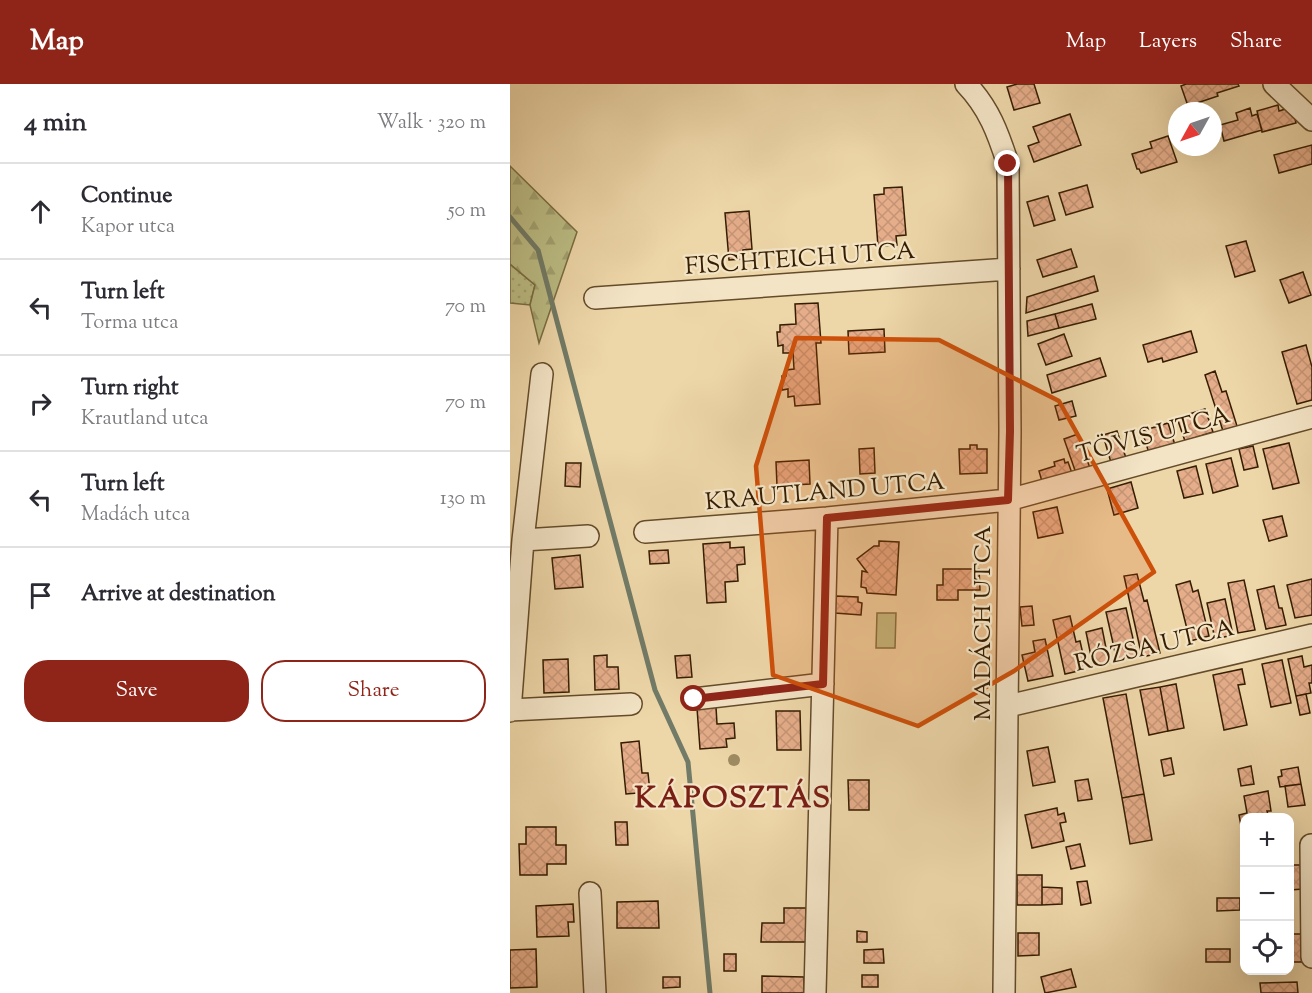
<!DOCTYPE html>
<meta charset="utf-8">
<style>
:root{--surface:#fff;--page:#f7f7f7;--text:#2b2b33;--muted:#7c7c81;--line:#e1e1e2;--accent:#8f2418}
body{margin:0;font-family:"Sorts Mill Goudy",serif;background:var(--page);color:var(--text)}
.controls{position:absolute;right:18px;bottom:18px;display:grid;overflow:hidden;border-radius:12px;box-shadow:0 6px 24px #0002}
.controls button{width:54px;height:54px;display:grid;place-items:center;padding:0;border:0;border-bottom:2px solid var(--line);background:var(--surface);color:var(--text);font:30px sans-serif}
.compass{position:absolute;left:658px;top:18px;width:54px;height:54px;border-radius:50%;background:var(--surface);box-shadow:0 6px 24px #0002;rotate:230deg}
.stop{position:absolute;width:18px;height:18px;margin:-14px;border:4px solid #8f2418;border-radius:50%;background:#fff}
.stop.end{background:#8f2418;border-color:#fff;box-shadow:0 2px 6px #0008}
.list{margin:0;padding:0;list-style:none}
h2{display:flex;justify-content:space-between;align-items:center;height:78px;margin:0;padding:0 24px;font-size:26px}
h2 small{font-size:20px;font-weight:400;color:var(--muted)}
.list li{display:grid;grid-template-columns:39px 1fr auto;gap:18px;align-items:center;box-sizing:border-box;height:96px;padding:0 24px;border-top:2px solid var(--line)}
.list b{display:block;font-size:22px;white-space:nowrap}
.list p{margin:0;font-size:20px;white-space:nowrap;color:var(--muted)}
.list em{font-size:20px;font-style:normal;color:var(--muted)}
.actions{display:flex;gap:12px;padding:18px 24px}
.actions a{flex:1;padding:14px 0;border:2px solid var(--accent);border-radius:24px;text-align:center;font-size:21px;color:var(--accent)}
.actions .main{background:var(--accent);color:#fff}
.icon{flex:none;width:33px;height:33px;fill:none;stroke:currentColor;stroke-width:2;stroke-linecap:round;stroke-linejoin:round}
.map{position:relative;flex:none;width:802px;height:909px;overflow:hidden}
header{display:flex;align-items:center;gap:36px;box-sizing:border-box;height:84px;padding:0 30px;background:var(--accent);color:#fff}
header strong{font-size:28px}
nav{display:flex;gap:33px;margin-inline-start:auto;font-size:21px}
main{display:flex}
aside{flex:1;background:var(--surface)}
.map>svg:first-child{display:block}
.grass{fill:url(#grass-dots);stroke:#796d42;stroke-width:1.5}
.forest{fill:url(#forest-firs);stroke:#796d42;stroke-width:1.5}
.garden{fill:#bcbd85;stroke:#796d42;stroke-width:1.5}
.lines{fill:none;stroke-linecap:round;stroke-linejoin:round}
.stream{stroke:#717b67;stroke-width:5}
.building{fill:url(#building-cross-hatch);stroke:#361d00;stroke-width:1.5}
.minor-casing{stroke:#644b2a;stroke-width:24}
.minor{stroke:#f3e4c6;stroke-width:21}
.tree{fill:#9e8b62}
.route{stroke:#8f2418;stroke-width:8}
.marked{fill:#cd500a;fill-opacity:0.2;stroke:#cd500a;stroke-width:4.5;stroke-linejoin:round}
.labels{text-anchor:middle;stroke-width:4.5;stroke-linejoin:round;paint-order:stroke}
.street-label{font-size:24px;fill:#361d00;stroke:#f3e4c6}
.district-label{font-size:30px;font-weight:bold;letter-spacing:1.5px;fill:#7a1f14;stroke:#f3e4c6}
</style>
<header>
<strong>Map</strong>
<nav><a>Map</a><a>Layers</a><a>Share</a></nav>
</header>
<main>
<aside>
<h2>4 min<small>Walk · 320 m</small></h2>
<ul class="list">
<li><svg class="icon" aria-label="ahead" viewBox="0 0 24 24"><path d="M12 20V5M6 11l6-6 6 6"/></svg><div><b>Continue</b><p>Kapor utca</p></div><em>50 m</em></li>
<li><svg class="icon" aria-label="left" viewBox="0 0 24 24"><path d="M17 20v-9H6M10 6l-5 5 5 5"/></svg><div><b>Turn left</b><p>Torma utca</p></div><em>70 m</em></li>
<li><svg class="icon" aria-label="right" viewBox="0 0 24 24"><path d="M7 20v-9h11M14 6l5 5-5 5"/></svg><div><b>Turn right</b><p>Krautland utca</p></div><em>70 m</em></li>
<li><svg class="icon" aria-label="left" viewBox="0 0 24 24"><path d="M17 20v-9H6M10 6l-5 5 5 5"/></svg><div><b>Turn left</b><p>Madách utca</p></div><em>130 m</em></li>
<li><svg class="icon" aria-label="arrive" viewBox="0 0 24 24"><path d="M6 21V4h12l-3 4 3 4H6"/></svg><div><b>Arrive at destination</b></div></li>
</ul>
<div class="actions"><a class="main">Save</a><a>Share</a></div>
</aside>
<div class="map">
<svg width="802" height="909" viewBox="0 0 802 909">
<defs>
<pattern id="grass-dots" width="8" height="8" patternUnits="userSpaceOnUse" patternTransform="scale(1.5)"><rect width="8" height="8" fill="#bcbd85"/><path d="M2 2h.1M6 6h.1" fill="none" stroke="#a2a271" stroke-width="1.8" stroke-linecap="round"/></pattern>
<pattern id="forest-firs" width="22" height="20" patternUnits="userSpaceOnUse" patternTransform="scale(1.5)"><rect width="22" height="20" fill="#bcbd85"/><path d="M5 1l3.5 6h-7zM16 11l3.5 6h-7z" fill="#a2a271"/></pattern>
<pattern id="building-cross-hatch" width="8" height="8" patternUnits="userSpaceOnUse" patternTransform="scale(1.5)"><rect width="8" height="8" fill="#e5ad8a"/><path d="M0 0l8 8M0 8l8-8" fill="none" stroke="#c59475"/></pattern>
</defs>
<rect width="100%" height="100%" fill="#edd6a8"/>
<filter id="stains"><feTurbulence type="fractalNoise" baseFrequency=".00333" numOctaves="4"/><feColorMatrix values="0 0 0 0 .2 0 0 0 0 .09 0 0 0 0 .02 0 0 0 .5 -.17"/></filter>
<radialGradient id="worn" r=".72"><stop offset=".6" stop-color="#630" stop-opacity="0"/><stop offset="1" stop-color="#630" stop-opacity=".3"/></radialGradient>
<path class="grass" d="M0 180 25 201 20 221 0 219Z"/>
<path class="forest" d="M0 82 67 148 29 259 20 221 25 201 0 180Z"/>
<path class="garden" d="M367 529H386L385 564H366Z"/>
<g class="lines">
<path class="stream" d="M0 133 28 166 145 606 178 678 200 909"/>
</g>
<path class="building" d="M507 0H524L530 19 504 26 497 3Z
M676 0H728L729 2 707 9 708 12 678 22 671 2Z
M768 21 769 27 782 23 786 39 752 48 747 27Z
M740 24 742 32 747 30 752 46 714 57 710 41 728 36 726 29Z
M560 30 571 61 524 78 518 62 529 58 523 43Z
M658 52 667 78 631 89 629 85H627L622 70 642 64 640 58Z
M802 61V80L769 89 764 71Z
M577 101 583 123 556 131 549 109Z
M392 103 396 151 386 152 387 161 368 162 364 111 374 110V104Z
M538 112 545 136 524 142 517 118Z
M239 127 242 165 233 166 234 175 219 176 215 129Z
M736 157 745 187 725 193 716 162Z
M561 165 567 183 533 193 527 176Z
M793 188 801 211 779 219 770 196Z
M584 192 588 207 516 229 517 213Z
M308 219 311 259H306L310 320 285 322 284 312 278 313V305L272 306V292H276V286L284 285 283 269H273V261L268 262 267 248H270V241L286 240 285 220Z
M582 220 586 235 549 244 545 230Z
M545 230 549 244 518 252 517 237Z
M374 245 375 268 339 270 338 247Z
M681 247 687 268 653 278 652 274 638 278 633 261Z
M554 250 562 272 536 281 528 260Z
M796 261 802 283V316L787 320 772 268Z
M590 274 596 292 542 309 537 291Z
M705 287 712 308 716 307 727 342 713 347 695 291Z
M562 317 566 332 549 336 545 322Z
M695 325 703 348 675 357 667 334Z
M658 339 665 361 639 369 632 347Z
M607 347 617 377 602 382 593 351Z
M568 350 581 387 567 392 554 355Z
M779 359 789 399 763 405 753 365Z
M460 361H467V365H477V389L450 390 449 365H460Z
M743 362 748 383 734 386 729 365Z
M364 364 365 389 350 390 349 365Z
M721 374 728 402 703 409 696 380Z
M554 375 555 379 558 378 563 392 533 401 529 387 545 382 544 378Z
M299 376 300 400 267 402 266 378Z
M56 379H71L70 403 55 402Z
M686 382 693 410 674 414 667 387Z
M621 398 628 424 604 431 597 405Z
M547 423 553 449 528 454 523 428Z
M772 432 777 452 759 457 753 436Z
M369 457 389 458 386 511 357 509 356 504 351 503 352 487 357 488 347 475 364 462H369Z
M220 458V464L234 463 235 480 227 481 228 497 215 498 216 518 197 519 193 460Z
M158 466 159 479 140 480 139 467Z
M70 471 73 503 45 505 42 474Z
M433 485H469L470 506H448V516H427V501H433Z
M627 490 634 517 637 516 650 569 632 573 614 492Z
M802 495V531L785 534 777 501Z
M734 496 745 546 728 549 718 499Z
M680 497 683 508 688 506 699 552 680 557 666 501Z
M764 502 769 524H772L776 541 756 545 747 506Z
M326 512 348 513V518L352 519 351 531 325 529Z
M715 515 723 551 705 555 697 519Z
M522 522 524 541 512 542 510 523Z
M616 524 627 572 607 577 596 528Z
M560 532 566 558 570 557 575 579 571 580 573 586 555 590 543 536Z
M592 544 599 579 583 582 576 548Z
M535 555 543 592 518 597 512 571 525 568 523 557Z
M97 571V583H108L109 605 85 606 84 572Z
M180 571 182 593 167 594 165 572Z
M792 572 794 583 802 581V599H799L801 609 786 612 778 575Z
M58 575 59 608 34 609 33 576Z
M772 576 781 619 761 623 752 580Z
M732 585 735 600 728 601 737 641 714 646 703 591Z
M666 600 674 644 658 647 650 603Z
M650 603 658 647 639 651 630 606Z
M616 610 634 710 612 714 593 614Z
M796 610 800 629 790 631 786 612Z
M206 623 207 640 224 639 225 654 216 655 217 663 190 665 187 624Z
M266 627H290L291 666H267Z
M129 657 132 689H138L140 708 116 710 111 659Z
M538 663 545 698 523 702 517 667Z
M661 674 664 690 654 692 651 676Z
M741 682 744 700 731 702 728 685Z
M788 683 791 700 770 703 768 693 772 692 771 686Z
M578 695 582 715 568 717 565 697Z
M338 696H359V726H339Z
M791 700 795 721 778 723 775 702Z
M758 707 761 727H757L759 734H734V753H733L729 731 737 729 734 712Z
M634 710 642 756 620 760 612 714Z
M547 724 548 731 554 729 556 738 550 739 554 757 522 764 515 731Z
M105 738H117L118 761H106Z
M16 743H46V761H56V780H37V791H10L9 760H16Z
M570 760 575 782 561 785 556 763Z
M780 781H793V805L780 806Z
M507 791H532V821H507Z
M577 797 581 819 571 821 567 798Z
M532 803 552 804V820L532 821Z
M707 814H730V826L707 827Z
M148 817 149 844H107V818Z
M63 820 64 838H58L59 852 27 853 26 822Z
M274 824H296V858H251L252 839H274Z
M347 847 357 848V858H347Z
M508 849H529V871L508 872Z
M780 850H793L794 878H780Z
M26 865 27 903 0 904V866Z
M373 865 374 879H354V866Z
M696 865H720V878H696Z
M214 870H226V887H214Z
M561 885 566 903 535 909 531 893Z
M352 891H368V903H352Z
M252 892 294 893V909H252Z
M153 893H170V903L153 904Z
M787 898 788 909H751L750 899Z"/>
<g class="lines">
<defs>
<path id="minor" d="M456 0C479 24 488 49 498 80L500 347 494 909
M764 0 802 36
M85 214 499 185
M135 448 317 434 498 416 802 333
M13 456 78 452
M184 615 313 600
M498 622 802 551
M0 626 121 620
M0 627 13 456 32 290
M801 761 802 873
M80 809 85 909
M305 909 317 434"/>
</defs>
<use href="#minor" class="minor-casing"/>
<use href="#minor" class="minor"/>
</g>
<circle class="tree" cx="224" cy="676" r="6"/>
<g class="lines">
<path class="route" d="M184 615 313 600 317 434 498 416 500 347 498 80"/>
</g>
<path class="marked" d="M286 254 429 256 549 317 644 488 504 587 408 642 263 591 246 382Z"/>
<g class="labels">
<g class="street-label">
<text transform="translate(290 174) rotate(-4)" y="8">FISCHTEICH UTCA</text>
<text transform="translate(643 350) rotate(-15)" y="8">TÖVIS UTCA</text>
<text transform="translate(315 407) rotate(-5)" y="8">KRAUTLAND UTCA</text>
<text transform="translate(472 539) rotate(-90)" y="8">MADÁCH UTCA</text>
<text transform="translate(644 561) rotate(-13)" y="8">RÓZSA UTCA</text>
</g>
<g class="district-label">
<text x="223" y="723">KÁPOSZTÁS</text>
</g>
</g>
<rect width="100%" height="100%" filter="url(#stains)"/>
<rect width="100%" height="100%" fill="url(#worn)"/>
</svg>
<div class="controls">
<button>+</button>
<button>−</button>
<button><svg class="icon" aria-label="locate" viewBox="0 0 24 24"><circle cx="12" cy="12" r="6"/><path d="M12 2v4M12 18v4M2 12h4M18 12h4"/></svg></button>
</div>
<svg class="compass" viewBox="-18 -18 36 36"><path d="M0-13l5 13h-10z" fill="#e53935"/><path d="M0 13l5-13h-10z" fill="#7c7c81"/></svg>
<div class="stop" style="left:184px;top:615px"></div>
<div class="stop end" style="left:498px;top:80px"></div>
</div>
</main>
